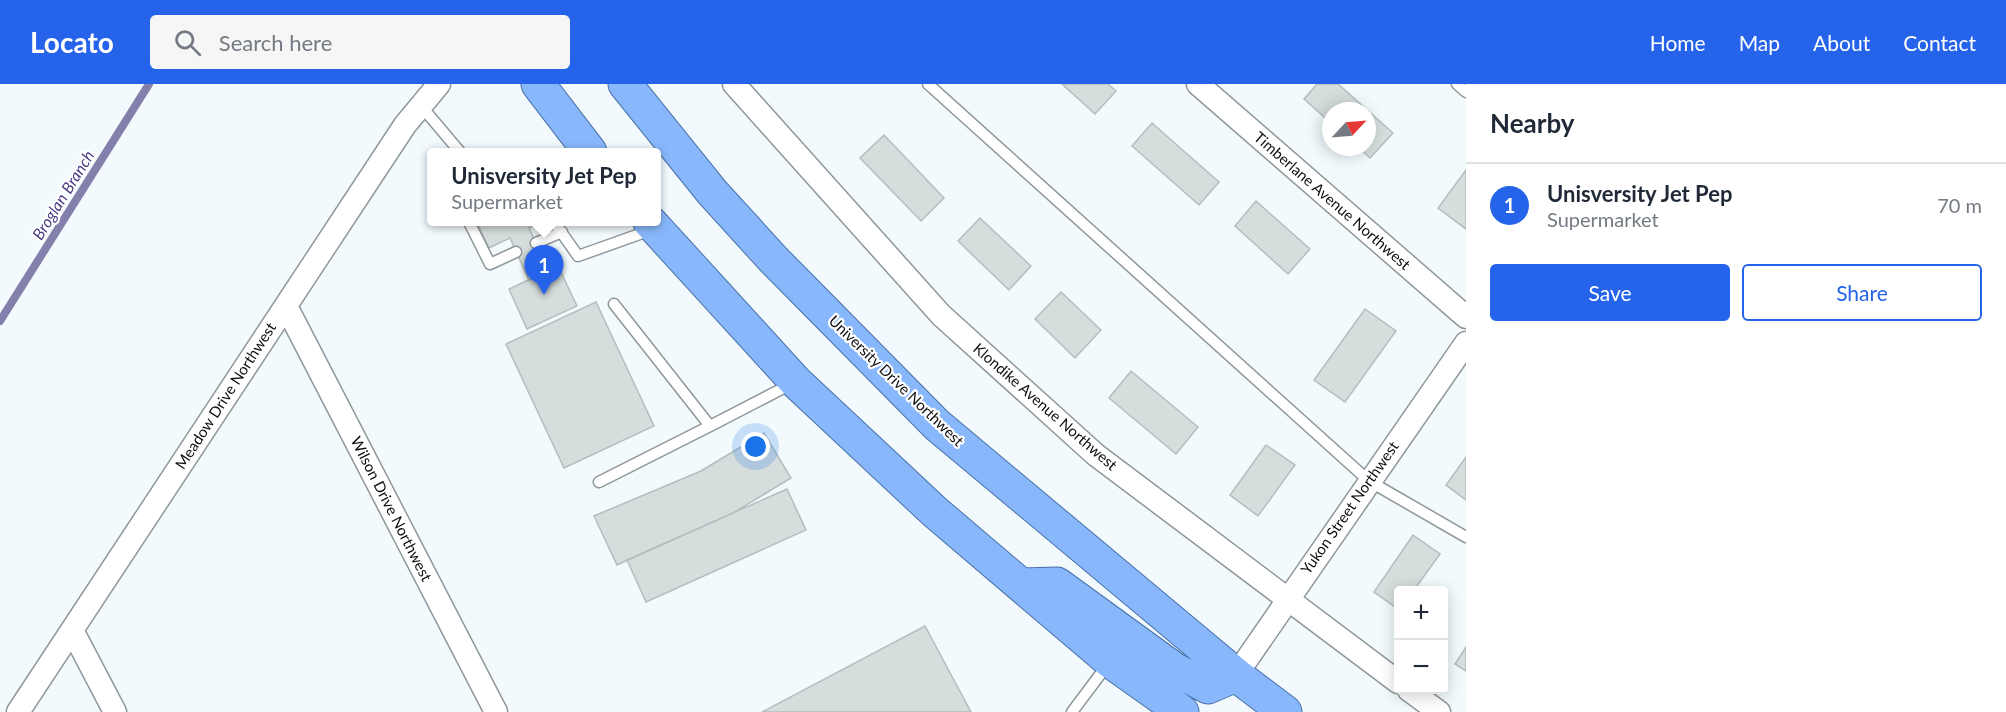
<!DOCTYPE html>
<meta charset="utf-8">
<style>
:root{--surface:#fff;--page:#f6f6f7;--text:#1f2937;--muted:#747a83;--line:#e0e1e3;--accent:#2563eb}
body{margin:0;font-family:Lato,sans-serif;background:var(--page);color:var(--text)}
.controls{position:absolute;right:18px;bottom:18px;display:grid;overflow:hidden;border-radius:6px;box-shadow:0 3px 15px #0003}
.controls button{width:54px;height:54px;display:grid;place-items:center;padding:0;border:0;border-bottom:2px solid var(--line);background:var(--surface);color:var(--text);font:30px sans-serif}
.compass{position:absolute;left:1322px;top:18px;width:54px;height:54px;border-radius:50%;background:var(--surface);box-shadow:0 3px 15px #0003;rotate:64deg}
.you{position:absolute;left:756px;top:363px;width:21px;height:21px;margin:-15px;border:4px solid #fff;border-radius:50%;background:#1a73e8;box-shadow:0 0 0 9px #1a73e833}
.badge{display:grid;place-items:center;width:39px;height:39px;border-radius:50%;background:var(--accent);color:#fff;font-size:20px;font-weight:700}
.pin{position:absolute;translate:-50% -50px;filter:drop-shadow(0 2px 3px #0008)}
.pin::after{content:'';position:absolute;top:32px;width:21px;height:18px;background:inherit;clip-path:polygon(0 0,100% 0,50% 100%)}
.popup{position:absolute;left:427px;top:64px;width:234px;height:78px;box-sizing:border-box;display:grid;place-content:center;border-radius:6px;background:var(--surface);filter:drop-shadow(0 2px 4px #0005);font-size:20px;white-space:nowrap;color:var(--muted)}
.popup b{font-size:22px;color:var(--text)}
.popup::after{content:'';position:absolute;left:50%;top:100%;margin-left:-12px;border:12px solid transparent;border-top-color:var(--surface)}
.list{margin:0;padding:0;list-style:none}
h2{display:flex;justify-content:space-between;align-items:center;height:78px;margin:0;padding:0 24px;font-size:26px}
h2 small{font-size:20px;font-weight:400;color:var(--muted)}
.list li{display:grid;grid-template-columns:39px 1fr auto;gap:18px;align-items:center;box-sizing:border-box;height:84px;padding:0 24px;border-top:2px solid var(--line)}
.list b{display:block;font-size:22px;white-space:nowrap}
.list p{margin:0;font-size:20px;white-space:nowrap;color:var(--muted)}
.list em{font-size:20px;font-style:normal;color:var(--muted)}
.actions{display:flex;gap:12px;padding:18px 24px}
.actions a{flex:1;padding:14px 0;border:2px solid var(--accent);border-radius:6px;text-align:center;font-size:21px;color:var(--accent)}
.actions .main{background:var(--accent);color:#fff}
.icon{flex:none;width:33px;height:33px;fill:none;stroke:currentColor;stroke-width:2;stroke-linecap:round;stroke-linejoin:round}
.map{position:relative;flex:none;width:1466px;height:628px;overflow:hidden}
header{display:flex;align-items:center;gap:36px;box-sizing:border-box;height:84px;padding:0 30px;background:var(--accent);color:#fff}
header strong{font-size:28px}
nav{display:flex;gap:33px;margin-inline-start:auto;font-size:21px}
.search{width:420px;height:54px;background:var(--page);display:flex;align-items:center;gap:15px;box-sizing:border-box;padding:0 21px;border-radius:6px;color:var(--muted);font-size:22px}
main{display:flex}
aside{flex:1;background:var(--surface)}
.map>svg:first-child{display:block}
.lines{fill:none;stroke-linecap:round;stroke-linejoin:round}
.stream{stroke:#8480ac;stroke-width:8}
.building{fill:#d5dddd;stroke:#b5bdbd;stroke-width:1.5}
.service-casing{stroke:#90979a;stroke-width:13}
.minor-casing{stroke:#90979a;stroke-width:25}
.trunk-casing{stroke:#4971a8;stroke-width:35}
.service{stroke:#fff;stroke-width:10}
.minor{stroke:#fff;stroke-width:22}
.trunk{stroke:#88b8fb;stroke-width:33}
.labels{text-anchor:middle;stroke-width:4.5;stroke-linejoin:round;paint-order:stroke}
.street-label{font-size:15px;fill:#0c0e0f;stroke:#fff}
.water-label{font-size:16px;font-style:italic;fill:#483a83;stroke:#fff}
</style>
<header>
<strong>Locato</strong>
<div class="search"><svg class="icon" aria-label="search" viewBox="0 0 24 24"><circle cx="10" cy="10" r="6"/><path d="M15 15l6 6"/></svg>Search here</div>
<nav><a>Home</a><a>Map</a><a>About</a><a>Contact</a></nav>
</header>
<main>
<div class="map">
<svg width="1466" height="628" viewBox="0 0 1466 628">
<rect width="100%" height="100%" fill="#f2fafd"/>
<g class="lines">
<path class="stream" d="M0 237 149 0"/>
</g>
<path class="building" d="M1062 0H1108L1116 7 1095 30Z
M1317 0H1338L1393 49 1370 74 1358 63H1367V27H1331V39L1304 15Z
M1152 39 1219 98 1199 121 1132 62Z
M884 51 944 114 921 137 860 74Z
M1466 86V145L1438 124Z
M1256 117 1310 165 1288 190 1235 142Z
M980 134 1031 182 1009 206 958 157Z
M477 138H541L529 144 549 186 529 196 510 154 489 164Z
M558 182 577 222 527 245 509 205Z
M1061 208 1101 246 1075 274 1035 235Z
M596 218 654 342 564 384 506 260Z
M1365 225 1396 247 1345 318 1314 296Z
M1131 287 1198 343 1176 370 1109 314Z
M764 349 791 394 733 429 617 481 594 432 701 387Z
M1266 361 1295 381 1258 432 1230 411Z
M1466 373V416L1446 401Z
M787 405 806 446 646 518 627 476Z
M1413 451 1440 470 1414 506H1398V525L1374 508Z
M925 542 971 628H762Z
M1466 563V587L1455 580Z"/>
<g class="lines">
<defs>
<path id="service" d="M928 0 1369 397 1466 453
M1457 0 1466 8
M422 23 460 68
M469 138 490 180 516 168
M554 138 578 172 651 146
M536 159 562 148
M614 220 710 342 793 299
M599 398 710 342
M1072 628 1108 580"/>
<path id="minor" d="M734 0 941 231 1096 371 1398 598
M1198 0 1466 233
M286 222 496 628
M72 546 115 628
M1236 591 1466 259
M1409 606 1439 628
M18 628 405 41 439 0"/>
<path id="trunk" d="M538 0 590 68
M625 0 712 108 773 175 937 341 1236 591 1285 628
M650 138 796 298 935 428 1110 577 1182 628
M1021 501 1057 500 1174 585 1208 603 1236 591"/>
</defs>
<use href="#service" class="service-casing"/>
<use href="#minor" class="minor-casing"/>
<use href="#trunk" class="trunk-casing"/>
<use href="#service" class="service"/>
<use href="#minor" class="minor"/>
<use href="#trunk" class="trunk"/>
</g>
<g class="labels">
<g class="street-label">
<text transform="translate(1332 117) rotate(41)" y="5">Timberlane Avenue Northwest</text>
<text transform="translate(896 297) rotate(44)" y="5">University Drive Northwest</text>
<text transform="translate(226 312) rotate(-57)" y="5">Meadow Drive Northwest</text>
<text transform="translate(1045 323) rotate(41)" y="5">Klondike Avenue Northwest</text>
<text transform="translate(1350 424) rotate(-55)" y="5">Yukon Street Northwest</text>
<text transform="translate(391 425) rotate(63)" y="5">Wilson Drive Northwest</text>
</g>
<g class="water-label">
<text transform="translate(63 111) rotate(-58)" y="6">Broglan Branch</text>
</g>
</g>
</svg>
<div class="controls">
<button>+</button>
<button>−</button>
</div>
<svg class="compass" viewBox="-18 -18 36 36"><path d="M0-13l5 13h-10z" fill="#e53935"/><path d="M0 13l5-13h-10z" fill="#747a83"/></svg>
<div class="you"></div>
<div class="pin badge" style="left:544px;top:211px">1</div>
<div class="popup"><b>Unisversity Jet Pep</b>Supermarket</div>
</div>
<aside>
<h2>Nearby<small></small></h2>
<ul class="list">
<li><span class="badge">1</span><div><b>Unisversity Jet Pep</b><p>Supermarket</p></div><em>70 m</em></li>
</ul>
<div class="actions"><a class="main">Save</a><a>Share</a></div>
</aside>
</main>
